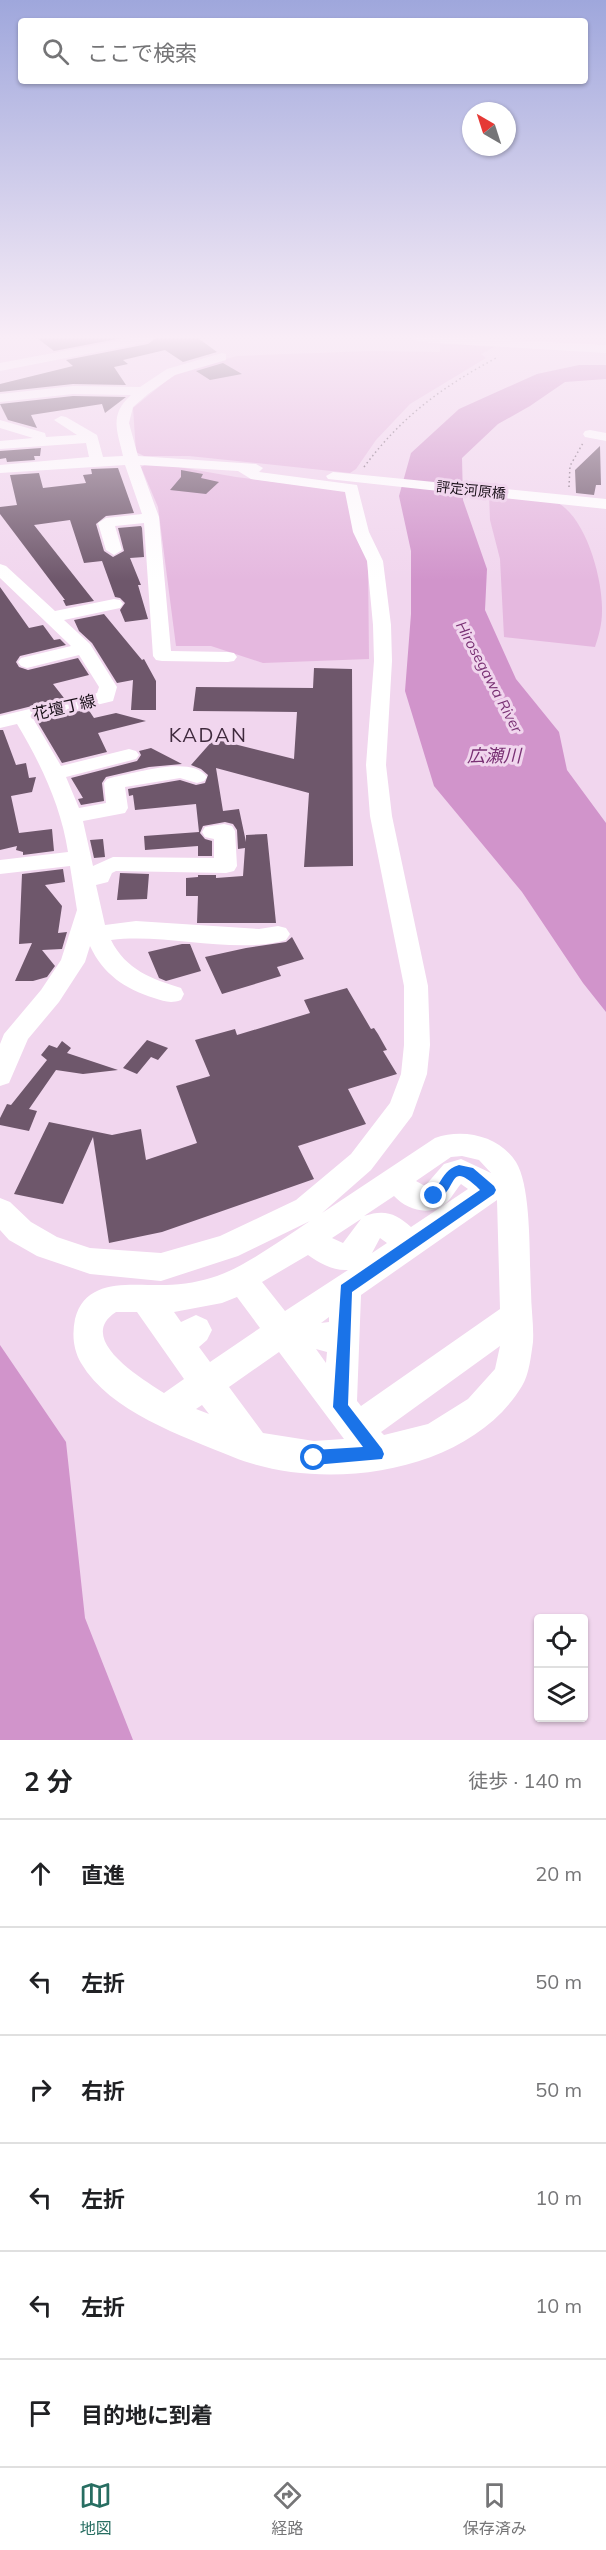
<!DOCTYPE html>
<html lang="ja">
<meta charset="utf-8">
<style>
:root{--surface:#fff;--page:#f2f2f2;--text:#202124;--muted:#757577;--line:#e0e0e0;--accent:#286e62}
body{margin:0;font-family:Mulish,"Noto Sans JP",sans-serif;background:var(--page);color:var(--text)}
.controls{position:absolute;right:18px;bottom:18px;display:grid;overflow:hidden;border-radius:6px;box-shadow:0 2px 4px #0004}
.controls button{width:54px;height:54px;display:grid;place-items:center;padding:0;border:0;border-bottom:2px solid var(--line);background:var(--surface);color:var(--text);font:30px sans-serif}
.compass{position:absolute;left:462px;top:102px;width:54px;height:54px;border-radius:50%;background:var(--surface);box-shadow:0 2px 4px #0004;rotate:321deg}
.stop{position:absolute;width:18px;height:18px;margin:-14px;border:4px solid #1a73e8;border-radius:50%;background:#fff}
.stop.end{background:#1a73e8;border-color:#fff;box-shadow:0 2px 6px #0008}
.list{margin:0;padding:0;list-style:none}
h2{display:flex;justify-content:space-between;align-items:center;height:78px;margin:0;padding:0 24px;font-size:26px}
h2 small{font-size:20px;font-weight:400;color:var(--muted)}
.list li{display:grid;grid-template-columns:39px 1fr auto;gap:18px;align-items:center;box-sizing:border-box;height:108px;padding:0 24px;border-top:2px solid var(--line)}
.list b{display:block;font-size:22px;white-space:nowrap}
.list em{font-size:20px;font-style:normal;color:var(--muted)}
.icon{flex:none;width:33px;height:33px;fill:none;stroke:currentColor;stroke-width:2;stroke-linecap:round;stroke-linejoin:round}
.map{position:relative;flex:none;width:606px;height:1740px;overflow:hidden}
.search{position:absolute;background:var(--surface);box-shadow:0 2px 4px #0004;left:18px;right:18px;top:18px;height:66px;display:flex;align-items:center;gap:15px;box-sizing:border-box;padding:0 21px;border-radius:6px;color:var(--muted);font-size:22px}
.sheet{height:726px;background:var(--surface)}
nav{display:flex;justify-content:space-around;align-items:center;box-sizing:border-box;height:84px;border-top:2px solid var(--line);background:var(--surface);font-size:16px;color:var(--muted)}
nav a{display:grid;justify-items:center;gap:3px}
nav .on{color:var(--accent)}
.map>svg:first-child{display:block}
.green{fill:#e5b8df}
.water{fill:#d194cb}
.building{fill:#6e576b}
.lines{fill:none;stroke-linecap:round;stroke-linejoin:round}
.path{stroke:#816f7f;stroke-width:1.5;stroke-dasharray:1.5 3;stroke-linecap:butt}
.minor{fill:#fff;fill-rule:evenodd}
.route{fill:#1a73e8}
.labels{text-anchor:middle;stroke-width:6;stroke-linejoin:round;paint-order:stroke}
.far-street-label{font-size:14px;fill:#191018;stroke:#f1d6ee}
.far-water-label{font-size:15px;font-style:italic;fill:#793174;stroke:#f1d6ee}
.street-label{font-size:16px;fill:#191018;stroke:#f1d6ee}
.water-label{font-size:18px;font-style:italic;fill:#793174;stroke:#f1d6ee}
.quarter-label{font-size:20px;letter-spacing:1.5px;fill:#3f2a3d;stroke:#f1d6ee}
</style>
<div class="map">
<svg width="606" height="1740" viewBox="0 0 606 1740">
<rect width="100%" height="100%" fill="#f1d6ee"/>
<path class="green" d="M440 343 494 347 481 354 486 358 410 404 376 440 356 469 350 473 189 456H144L136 452 133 408 176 373 237 356 371 351 440 352Z
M150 462 236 477 346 491 368 560 369 659 263 663 211 646H176L158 507 141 467Z
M489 495C503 497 549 498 558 503 587 519 603 581 602 611 602 624 599 635 595 647L504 637 500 559 490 520Z"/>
<path class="water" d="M579 365H606V379L565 382 530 406 498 424 462 458 463 500 487 569 485 610 516 679 559 732 567 770 606 823V1012L583 983 522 892 434 786 405 691 411 614V551L399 496 411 453 459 409 537 374Z
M0 1345 66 1442 85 1618 133 1740H0Z"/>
<path class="building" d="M37 338H122L54 351Z
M156 338H198L217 352 183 362 165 350 123 360 128 364 114 367 126 385 73 384 0 392V384L73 366 66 360 148 344Z
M223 363 242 374 210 380 196 371Z
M73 396 126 397 105 413 102 404 31 415 37 428 8 420 0 404Z
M600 446 601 485H596L594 495 576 493 575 470Z
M41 448 40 456H34L35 460 7 462 6 458 0 459V451Z
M118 468 134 513 106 516 96 524 104 551 113 557 124 551 118 528 141 526 142 528 144 557 130 558 141 585H138L148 619 125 622 120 610 125 603 120 598 115 597 102 561 84 563 70 520 34 525 94 601 66 606 63 600H65L0 514V507L17 505 10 475 39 473 43 488 86 483 83 475 92 474 91 469Z
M181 470 203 474 201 478 219 482 206 494 170 490 181 477Z
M0 587 29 628 43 625 54 640 60 639 66 645 20 656 16 662 19 667 28 670 78 658 89 675 53 684 64 698 0 714Z
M104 614 142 660 144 659 156 681V710H131L133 680 117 683 92 643 79 631 74 620Z
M314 668 352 669 353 866 304 867 309 793 216 768 223 811 239 809 246 842V835L267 834 276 923H197L198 896H186V878L198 877V875H216V878L243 876 245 848 238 849 237 830 233 824 225 822 203 826 200 833 205 839 212 841V856H198V846L145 850 144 836 199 832 196 804 135 810 133 795 129 796 128 789 180 780 196 785 205 783 208 775 201 769 191 765 214 739 294 759 297 712 193 711 196 687 313 688Z
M88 709 94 718 116 713 146 721 98 733 107 752 62 763 37 721Z
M0 730H3L16 765 26 763 29 778 36 777 32 792 11 796 19 833 52 829 54 851 23 855V852L16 850 17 846 0 850Z
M151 748 182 764 149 767 106 777 102 783 104 801 81 805 78 799 83 798 71 778 137 761 141 755 139 751Z
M103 839 105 857 94 858 90 840Z
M63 869 65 882 45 885 62 906 58 933 67 932 62 949 42 950 55 966 47 977 33 981H15L32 943 19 944 22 874Z
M120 873 149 874 147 899 117 900Z
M292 937 304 959 277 967 281 976 222 994 205 957 246 948 286 942Z
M182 944H190L201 971 166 981 159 978 148 952Z
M347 988 371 1029 374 1028 378 1034 387 1050 383 1051 397 1074 348 1089 366 1124 298 1146 314 1179 162 1232 109 1243 93 1137 63 1204 14 1194 49 1122 112 1135 141 1129 146 1160 197 1143 176 1086 210 1076 195 1040 235 1029 237 1035 310 1013 304 1000Z
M147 1040 168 1048 158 1060 151 1057 137 1074 123 1068Z
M62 1041 71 1048 67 1053 118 1070 83 1074 56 1070 29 1109 37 1111 29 1131 0 1125V1118L7 1104 11 1105 47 1060 41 1055 49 1045 57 1048Z"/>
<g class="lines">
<path class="path" d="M364 467C402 416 442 387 498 357
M569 487 570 466 583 443"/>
<path class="minor" d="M132 338H154L148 342 0 371V363Z
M413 338H472L606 345V353L419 342Z
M222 353 226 354V360L175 375 148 394 133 407 129 423 138 456 256 464 263 468 259 472 357 485 369 532 383 561 391 625 392 661 386 765 392 816 428 986 430 1045 427 1074 412 1116 371 1170 322 1213 435 1138C464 1128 499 1136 516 1162 532 1188 529 1259 531 1291 531 1308 534 1326 533 1342 531 1356 529 1375 522 1386 468 1475 322 1493 233 1457 182 1436 110 1412 81 1363 73 1349 72 1334 75 1319 86 1276 133 1286 166 1285 182 1285 203 1281 217 1276 246 1266 284 1238 310 1221L238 1256 161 1281 90 1274 37 1256 9 1240 0 1230V1198L10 1202 31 1222 57 1237 90 1248 161 1253 220 1236 296 1200 351 1154 390 1103 401 1074 404 1045V986L370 816 366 765 374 661 373 625 367 561 353 532 345 492 251 479 238 471 140 465 159 517 171 651 228 652 234 653 237 657 234 661 228 662 162 661 156 660 153 656 144 523 115 526 122 550 114 555 106 550 98 523 106 518 142 514 125 465 0 473V465L89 457 86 443 0 449V441L33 438 0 428V420L45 433 46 437 77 435 54 420 61 416 66 417 97 435 103 457 123 456C117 430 109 415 131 395L73 394 0 402V394L73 386 140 387 167 369ZM462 1156 479 1160 491 1173 461 1159 444 1164 425 1186 416 1181 451 1157ZM461 1184 468 1189 411 1227C396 1213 384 1209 364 1216L394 1196C407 1210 430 1217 446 1203 452 1198 456 1189 461 1184ZM497 1200 500 1309 361 1406 357 1401 361 1295ZM361 1219 343 1243 332 1238ZM380 1238 387 1243 372 1253ZM308 1255C319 1263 333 1271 348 1270L285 1311 262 1282ZM237 1297 260 1328 210 1362 199 1347 207 1340 212 1330 207 1320 196 1315 181 1322 174 1312 222 1303ZM116 1312H137L184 1379 164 1393C144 1380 74 1339 116 1312ZM329 1317V1322L321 1323ZM500 1346 495 1369 468 1399 428 1424 384 1435 381 1432ZM316 1349 327 1352 326 1363ZM279 1352 344 1439 314 1441 263 1433 229 1387ZM202 1405 209 1414 196 1409Z
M590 430 606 433V441L585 437 583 434 585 431Z
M333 472 606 499V509L328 479 326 476Z
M0 564 6 566 55 611 114 599 120 600 123 604 120 608 64 620 90 644 117 687 113 701 34 720 61 766 129 749 136 751 139 755 136 759 66 777 79 808 106 803 104 783 107 779 114 777C137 773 192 755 207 777L204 781 197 783 180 778 125 787 128 808 125 813 83 821 93 866 113 857 214 858V839L205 837 202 832 205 827 224 824 232 826 235 831 237 866 234 871 226 873 116 871 112 873 108 882 96 885 105 925 136 921 259 929 278 926 286 928 290 934 286 940C235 955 168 933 111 940 126 970 152 979 181 988L184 994 181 1000C170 1004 164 1001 154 998 125 989 103 974 90 946L85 962 59 1002 28 1039 9 1083 0 1086V1044L4 1034 41 990 61 960 77 910 70 866 0 874V860L68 852C61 806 41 764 17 724L0 728V716L97 693 99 687 79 655 27 668 21 666 18 662 21 658 71 646 0 578Z"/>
</g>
<linearGradient id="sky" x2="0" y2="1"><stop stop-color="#9fa7dc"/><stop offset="0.58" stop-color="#f9edf7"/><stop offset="1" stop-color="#f9edf7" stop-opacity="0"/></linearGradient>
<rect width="606" height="581" fill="url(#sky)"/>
<path class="route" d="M459 1165 473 1168 494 1186 496 1190 494 1194 352 1292 348 1405 382 1449 384 1454 382 1459 314 1465 308 1463 306 1458 308 1452 314 1450 363 1447 333 1407 341 1285 480 1190C446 1157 460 1192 434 1201L430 1199 428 1196C431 1191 435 1189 438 1185 445 1174 447 1169 459 1165Z"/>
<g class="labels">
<g class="far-street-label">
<text transform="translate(471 490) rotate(6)" y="5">評定河原橋</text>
</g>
<g class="far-water-label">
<text transform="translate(489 677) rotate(62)" y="5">Hirosegawa River</text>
</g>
<g class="street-label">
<text transform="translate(64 707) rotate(-13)" y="6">花壇丁線</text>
</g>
<g class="water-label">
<text x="494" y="762">広瀬川</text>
</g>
<g class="quarter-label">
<text x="208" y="742">KADAN</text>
</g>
</g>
</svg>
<div class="controls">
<button><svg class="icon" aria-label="locate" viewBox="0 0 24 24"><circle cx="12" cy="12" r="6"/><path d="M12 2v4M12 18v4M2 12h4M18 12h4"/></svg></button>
<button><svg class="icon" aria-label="layers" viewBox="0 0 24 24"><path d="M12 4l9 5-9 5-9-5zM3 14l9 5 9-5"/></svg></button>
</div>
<svg class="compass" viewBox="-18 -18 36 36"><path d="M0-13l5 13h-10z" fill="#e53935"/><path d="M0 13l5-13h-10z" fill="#757577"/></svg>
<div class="stop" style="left:314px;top:1458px"></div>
<div class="stop end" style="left:434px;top:1196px"></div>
<div class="search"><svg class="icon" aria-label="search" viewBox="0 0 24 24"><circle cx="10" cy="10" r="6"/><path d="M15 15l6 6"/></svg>ここで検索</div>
</div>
<section class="sheet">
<h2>2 分<small>徒歩 · 140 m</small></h2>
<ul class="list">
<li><svg class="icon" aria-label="ahead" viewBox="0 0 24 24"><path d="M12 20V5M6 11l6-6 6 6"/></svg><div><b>直進</b></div><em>20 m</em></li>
<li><svg class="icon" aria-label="left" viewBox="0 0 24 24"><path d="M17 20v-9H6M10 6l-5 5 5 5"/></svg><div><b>左折</b></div><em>50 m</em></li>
<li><svg class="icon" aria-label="right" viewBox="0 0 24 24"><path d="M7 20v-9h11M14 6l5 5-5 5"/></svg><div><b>右折</b></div><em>50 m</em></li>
<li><svg class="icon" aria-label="left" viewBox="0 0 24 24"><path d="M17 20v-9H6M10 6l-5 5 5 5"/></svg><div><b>左折</b></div><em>10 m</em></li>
<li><svg class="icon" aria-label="left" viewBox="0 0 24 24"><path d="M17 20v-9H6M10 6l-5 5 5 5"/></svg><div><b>左折</b></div><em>10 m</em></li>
<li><svg class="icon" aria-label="arrive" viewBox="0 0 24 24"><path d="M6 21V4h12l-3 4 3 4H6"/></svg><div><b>目的地に到着</b></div></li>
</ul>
</section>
<nav>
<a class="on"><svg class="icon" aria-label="map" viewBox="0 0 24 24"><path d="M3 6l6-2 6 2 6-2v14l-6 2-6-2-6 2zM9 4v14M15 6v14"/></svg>地図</a>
<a><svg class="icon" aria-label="directions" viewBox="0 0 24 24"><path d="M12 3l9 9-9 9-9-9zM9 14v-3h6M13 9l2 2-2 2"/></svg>経路</a>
<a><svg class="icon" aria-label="saved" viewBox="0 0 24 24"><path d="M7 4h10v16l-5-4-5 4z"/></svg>保存済み</a>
</nav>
